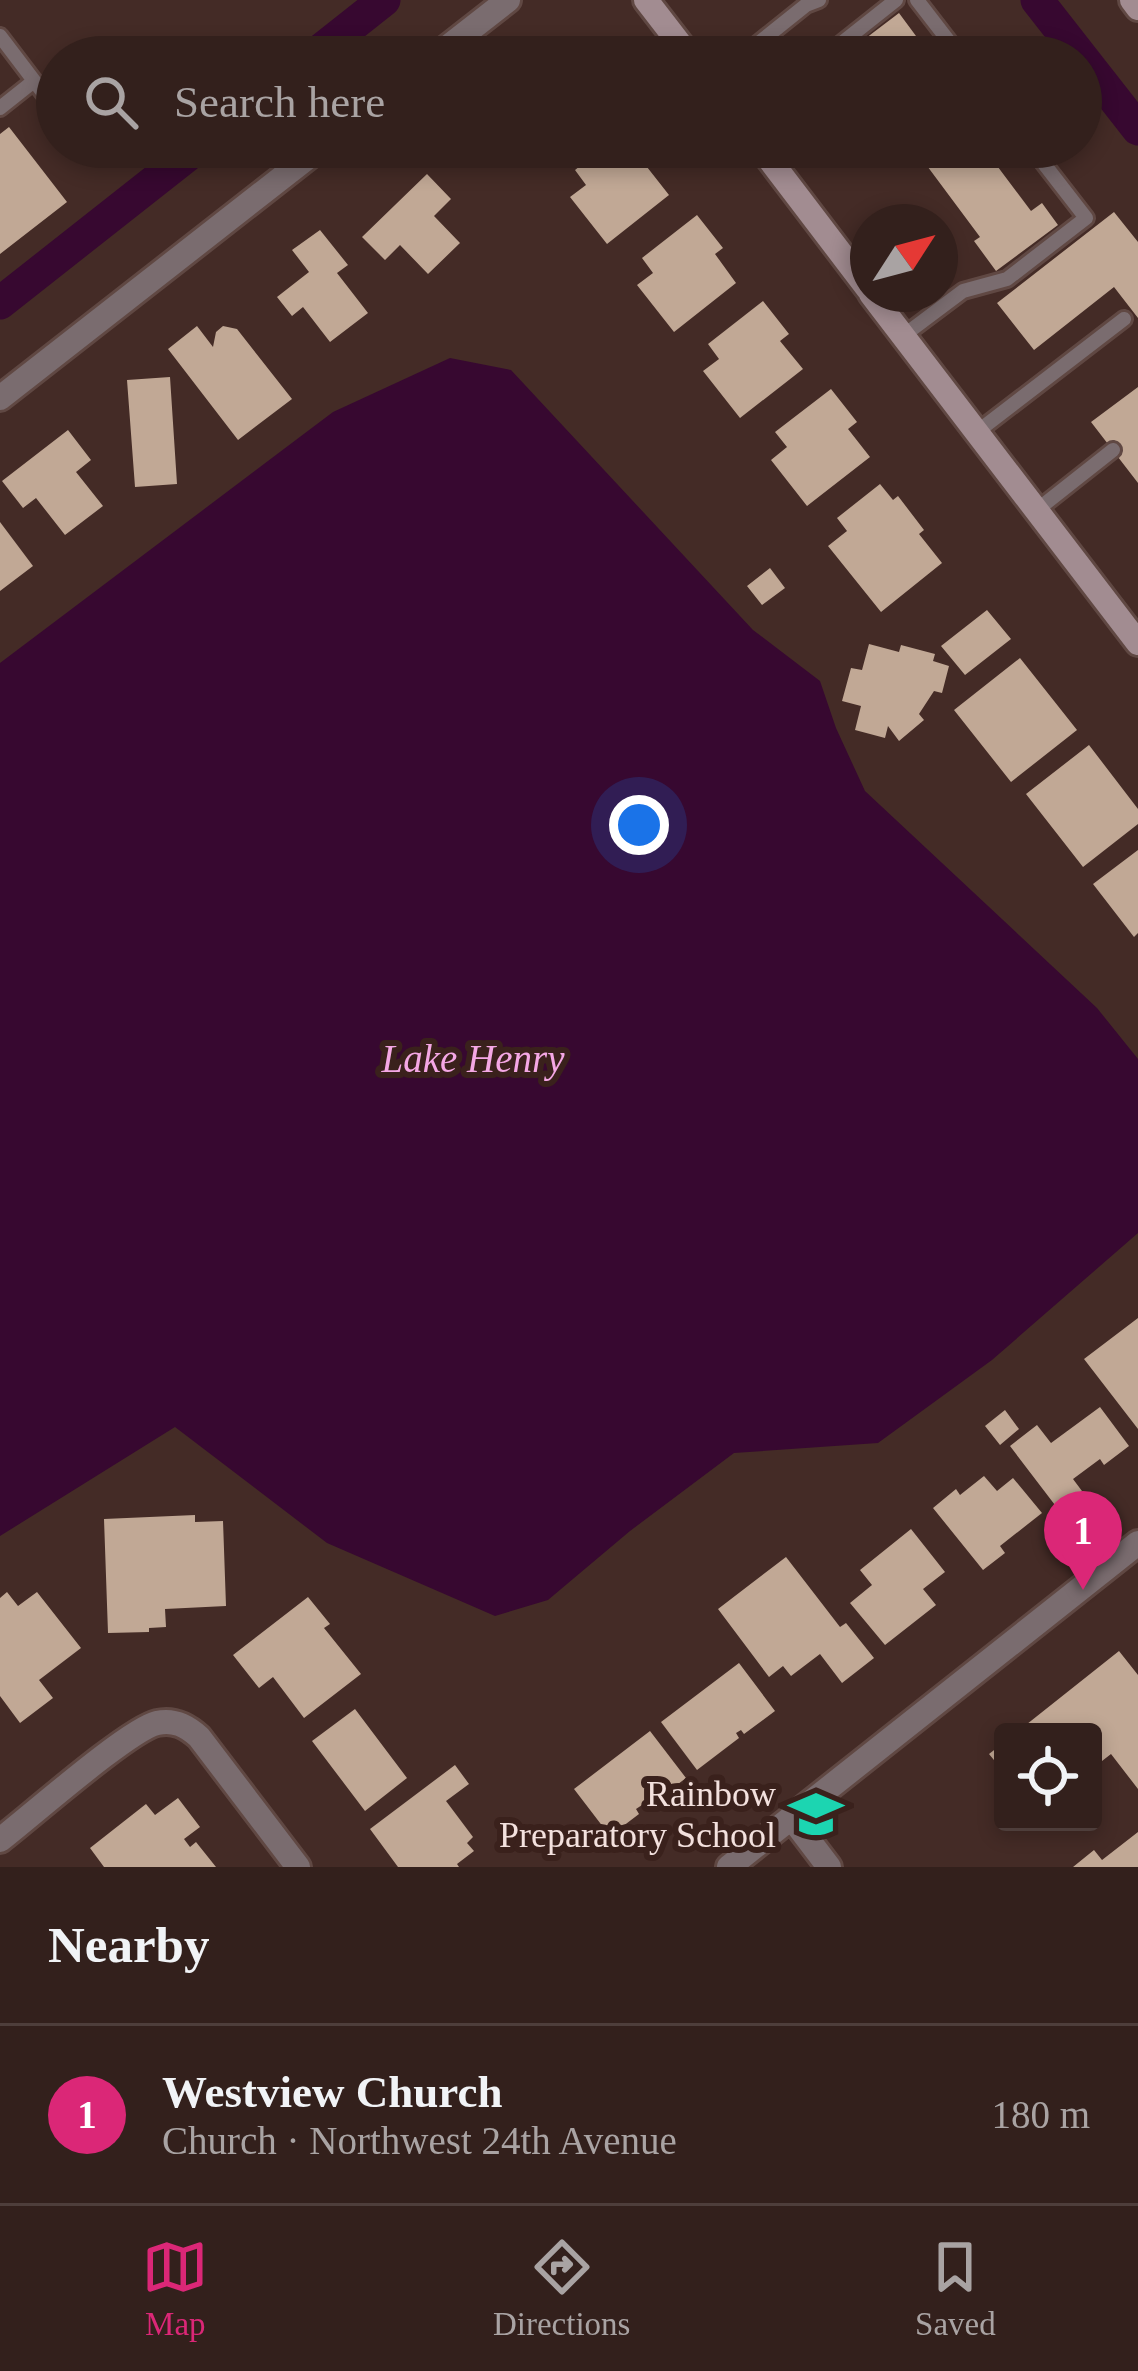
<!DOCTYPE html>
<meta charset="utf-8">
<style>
:root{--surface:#33201c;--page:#3e2d29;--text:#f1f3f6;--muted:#a9a3a3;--line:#4e3e3b;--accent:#db2777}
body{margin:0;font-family:"Times New Roman",serif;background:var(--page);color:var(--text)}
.controls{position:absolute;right:36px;bottom:36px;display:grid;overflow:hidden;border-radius:12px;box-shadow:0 6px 18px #0003}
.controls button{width:108px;height:108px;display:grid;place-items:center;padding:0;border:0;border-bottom:3px solid var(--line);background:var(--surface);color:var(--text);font:60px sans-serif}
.compass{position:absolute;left:850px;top:204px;width:108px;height:108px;border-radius:50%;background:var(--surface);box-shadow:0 6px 18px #0003;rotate:54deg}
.you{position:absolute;left:639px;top:825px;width:42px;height:42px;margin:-30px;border:9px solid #fff;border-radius:50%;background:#1a73e8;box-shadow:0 0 0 18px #1a73e833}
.badge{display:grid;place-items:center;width:78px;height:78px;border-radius:50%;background:var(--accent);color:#fff;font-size:39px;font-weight:700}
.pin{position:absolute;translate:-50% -99px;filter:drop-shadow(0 3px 6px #0008)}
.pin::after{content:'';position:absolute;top:63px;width:42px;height:36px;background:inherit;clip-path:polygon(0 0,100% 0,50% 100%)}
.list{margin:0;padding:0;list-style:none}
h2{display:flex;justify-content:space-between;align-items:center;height:156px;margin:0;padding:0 48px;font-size:51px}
h2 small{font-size:39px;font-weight:400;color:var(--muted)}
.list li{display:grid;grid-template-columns:78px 1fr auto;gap:36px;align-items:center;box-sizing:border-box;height:180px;padding:0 48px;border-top:3px solid var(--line)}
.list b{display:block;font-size:45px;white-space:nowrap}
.list p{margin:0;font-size:39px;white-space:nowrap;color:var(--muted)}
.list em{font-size:39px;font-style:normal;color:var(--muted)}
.icon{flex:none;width:66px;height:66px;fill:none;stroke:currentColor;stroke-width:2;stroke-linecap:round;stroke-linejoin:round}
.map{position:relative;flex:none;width:1138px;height:1867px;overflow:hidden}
.search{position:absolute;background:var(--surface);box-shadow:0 6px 18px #0003;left:36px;right:36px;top:36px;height:132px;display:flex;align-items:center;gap:30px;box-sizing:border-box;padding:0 42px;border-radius:66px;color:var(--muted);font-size:45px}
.sheet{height:336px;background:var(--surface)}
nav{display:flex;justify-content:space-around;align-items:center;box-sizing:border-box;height:168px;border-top:3px solid var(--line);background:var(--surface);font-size:33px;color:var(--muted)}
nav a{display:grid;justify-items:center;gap:6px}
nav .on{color:var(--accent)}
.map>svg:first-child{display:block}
.water{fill:#370830}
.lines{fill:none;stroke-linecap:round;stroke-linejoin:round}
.canal{stroke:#370830;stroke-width:33}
.building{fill:#c1a895}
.service-casing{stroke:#604843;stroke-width:20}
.minor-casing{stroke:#604843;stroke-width:30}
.secondary-casing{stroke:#604843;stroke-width:30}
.service{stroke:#7a6c6f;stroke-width:14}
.minor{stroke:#7a6c6f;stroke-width:24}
.secondary{stroke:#a28c91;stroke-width:24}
.labels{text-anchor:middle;stroke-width:12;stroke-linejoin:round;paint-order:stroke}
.poi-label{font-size:36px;fill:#f3e1de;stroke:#3a211c;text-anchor:end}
.water-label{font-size:39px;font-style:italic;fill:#f4a7e4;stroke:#3a211c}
</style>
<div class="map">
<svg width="1138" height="1867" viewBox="0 0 1138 1867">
<rect width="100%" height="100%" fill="#442b26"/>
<path class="water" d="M450 358 511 370 753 630 820 681 836 728 865 791 1097 1008 1138 1059V1233L992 1360 878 1443 734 1453 630 1531 548 1600 495 1616 327 1543 175 1427 0 1536V663L333 412Z"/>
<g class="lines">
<path class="canal" d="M1037 0 1138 129
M312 57 384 0
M0 303 198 147"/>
</g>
<path class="building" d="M899 13 916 36 906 43 916 57H841Z
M563 38 577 57H539Z
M9 127 67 202 0 254V134Z
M604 147H645L656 160 647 167 669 195 607 244 570 197 586 185 575 170Z
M913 147H983L1031 211 1042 203 1058 225 996 271 974 241 980 237Z
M427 174 451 199 434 216 460 243 428 274 400 245 385 260 362 237Z
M1114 212 1138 242V318L1114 287 1034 350 997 303Z
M697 215 723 248 715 254 736 283 674 332 637 285 653 273 642 258Z
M320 230 348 265 337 273 368 313 330 342 303 307 292 316 277 297 309 272 292 250Z
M763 301 789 334 780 341 803 369 740 418 703 371 719 359 708 344Z
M197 326 213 347 216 332 223 326 237 329 292 399 238 440 168 349Z
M170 377 177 484 135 487 127 380Z
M1138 387V483L1091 422Z
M831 389 857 422 848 429 870 457 807 506 771 460 787 447 775 432Z
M68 430 91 460 76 472 103 506 65 535 36 498 23 508 2 481Z
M880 484 893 500 898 496 924 530 919 534 942 563 881 612 828 546 847 531 837 518Z
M0 522 33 566 0 591Z
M770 568 785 588 762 605 747 586Z
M987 610 1011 639 965 675 941 646Z
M869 644 899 652 901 645 935 654 933 661 949 666 942 693 934 691 919 714 924 720 899 741 888 726 885 738 855 730 861 706 842 701 851 668 862 670Z
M1020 658 1077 730 1011 782 954 710Z
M1089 745 1138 809V824L1083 867 1026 794Z
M1138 850V933L1134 937 1093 884Z
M1138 1318V1429L1084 1359Z
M1100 1407 1129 1446 1104 1465 1100 1459 1073 1479 1082 1491 1058 1509 1010 1446 1037 1425 1051 1443Z
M1005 1410 1019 1429 1000 1445 985 1426Z
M984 1476 997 1491 1013 1478 1042 1513 1000 1546 1005 1553 983 1570 933 1508 956 1489 960 1495Z
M195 1515V1522L223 1521 226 1606 165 1609 166 1627 149 1628V1632L108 1633 104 1519Z
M911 1529 945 1572 923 1589 936 1605 885 1645 850 1603 872 1585 860 1570Z
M786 1557 840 1627 846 1623 874 1658 842 1683 820 1654 791 1676 783 1666 769 1677 718 1609Z
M7 1592 18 1606 37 1592 81 1648 39 1680 53 1698 20 1723 0 1696V1598Z
M308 1597 330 1624 324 1628 361 1674 304 1718 273 1677 259 1688 233 1655Z
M1119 1651 1138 1675V1789L1111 1754 1093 1768V1732H1017Z
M739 1663 775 1711 744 1734 741 1730 736 1733 739 1738 697 1770 661 1722Z
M355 1709 407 1778 365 1811 312 1741Z
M650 1731 686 1778 645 1809 642 1805 636 1809 639 1814 610 1836 574 1789Z
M1003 1743V1771L989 1754Z
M455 1765 469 1784 446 1801 473 1837 467 1843 474 1851 457 1864 459 1867H398L370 1829Z
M178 1798 200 1827 184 1839 190 1847 196 1842 216 1867H104L90 1848 146 1804 155 1815Z
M1138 1832V1867H1073L1094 1850 1102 1860Z"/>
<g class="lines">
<defs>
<path id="service" d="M917 0 961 57
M0 36 57 111
M741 57 806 5 819 0
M824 57 896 0
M0 108 34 81
M84 147 86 150
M903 336 963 291 1007 279 1086 218 1031 147
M977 432 1124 319
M1037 510 1113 450"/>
<path id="minor" d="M435 57 508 0
M0 398 321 147
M791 1817 829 1867
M0 1840C30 1817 128 1730 157 1723 174 1719 187 1726 199 1737L298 1867
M729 1867 1138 1543"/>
<path id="secondary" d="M646 0 690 57
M1132 0 1138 8
M760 147 868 289
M871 294 1138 643"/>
</defs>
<use href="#service" class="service-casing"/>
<use href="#minor" class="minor-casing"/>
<use href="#secondary" class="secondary-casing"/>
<use href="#service" class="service"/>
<use href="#minor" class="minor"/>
<use href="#secondary" class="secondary"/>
</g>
<defs>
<symbol id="school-bare" viewBox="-9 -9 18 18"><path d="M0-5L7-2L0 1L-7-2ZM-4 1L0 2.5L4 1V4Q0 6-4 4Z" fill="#1cd5b1" stroke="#3a211c" stroke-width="2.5" paint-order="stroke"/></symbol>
</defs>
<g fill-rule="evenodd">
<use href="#school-bare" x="778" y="1776" width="76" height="76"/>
</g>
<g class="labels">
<g class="poi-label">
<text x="776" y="1806">Rainbow<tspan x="776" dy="41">Preparatory School</tspan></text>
</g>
<g class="water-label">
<text x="473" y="1072">Lake Henry</text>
</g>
</g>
</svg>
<div class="controls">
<button><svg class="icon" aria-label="locate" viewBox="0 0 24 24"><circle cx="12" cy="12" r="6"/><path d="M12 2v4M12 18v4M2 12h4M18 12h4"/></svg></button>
</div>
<svg class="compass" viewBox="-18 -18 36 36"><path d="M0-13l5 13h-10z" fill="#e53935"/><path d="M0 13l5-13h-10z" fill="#a9a3a3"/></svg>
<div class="you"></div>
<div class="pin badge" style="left:1083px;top:1590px">1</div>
<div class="search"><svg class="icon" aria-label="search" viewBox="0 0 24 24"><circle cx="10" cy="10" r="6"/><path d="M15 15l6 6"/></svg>Search here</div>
</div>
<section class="sheet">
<h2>Nearby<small></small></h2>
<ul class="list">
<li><span class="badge">1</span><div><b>Westview Church</b><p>Church · Northwest 24th Avenue</p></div><em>180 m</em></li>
</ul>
</section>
<nav>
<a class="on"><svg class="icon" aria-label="map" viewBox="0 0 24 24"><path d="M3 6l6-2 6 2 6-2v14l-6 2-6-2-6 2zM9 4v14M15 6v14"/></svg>Map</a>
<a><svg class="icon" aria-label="directions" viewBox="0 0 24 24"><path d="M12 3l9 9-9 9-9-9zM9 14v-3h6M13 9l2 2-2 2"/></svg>Directions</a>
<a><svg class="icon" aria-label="saved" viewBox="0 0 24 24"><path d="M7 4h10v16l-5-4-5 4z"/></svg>Saved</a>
</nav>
